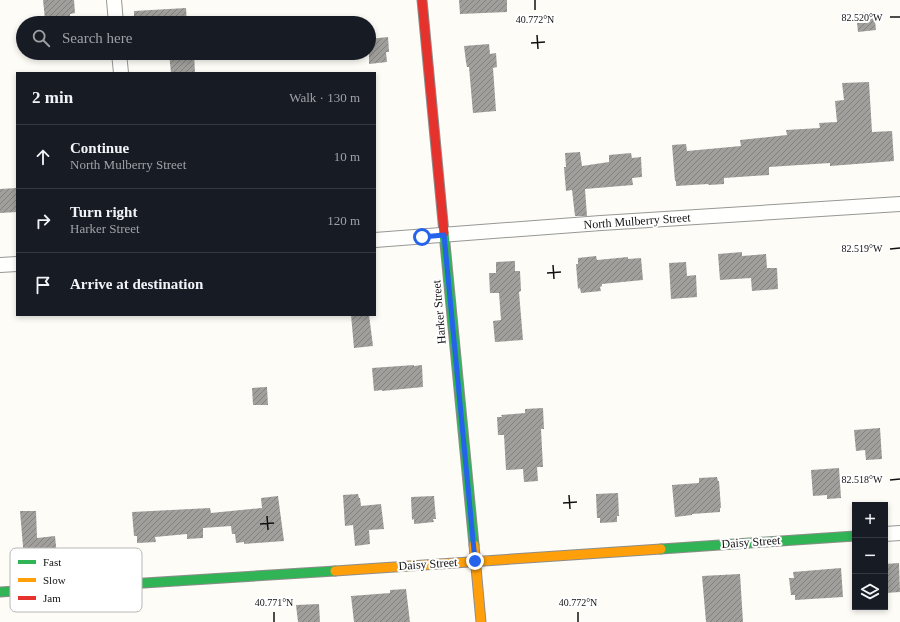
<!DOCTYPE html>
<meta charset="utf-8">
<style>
:root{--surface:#171b24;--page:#242831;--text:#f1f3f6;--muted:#9ea1a6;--line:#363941}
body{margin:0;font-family:"Times New Roman",serif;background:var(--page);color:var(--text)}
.controls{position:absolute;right:12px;bottom:12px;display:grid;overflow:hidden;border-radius:0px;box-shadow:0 2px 6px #0003}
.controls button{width:36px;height:36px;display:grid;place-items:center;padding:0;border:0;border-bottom:1px solid var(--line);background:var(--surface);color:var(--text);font:20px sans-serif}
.stop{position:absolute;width:12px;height:12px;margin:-9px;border:3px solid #2563eb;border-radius:50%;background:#fff}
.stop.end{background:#2563eb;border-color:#fff;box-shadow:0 1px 4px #0008}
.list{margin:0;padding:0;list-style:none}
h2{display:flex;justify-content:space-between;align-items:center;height:52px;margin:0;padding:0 16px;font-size:17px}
h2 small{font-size:13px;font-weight:400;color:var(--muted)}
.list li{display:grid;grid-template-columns:26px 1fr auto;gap:12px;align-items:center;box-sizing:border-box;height:64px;padding:0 16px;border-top:1px solid var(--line)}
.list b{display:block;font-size:15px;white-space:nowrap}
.list p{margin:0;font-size:13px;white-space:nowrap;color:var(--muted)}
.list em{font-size:13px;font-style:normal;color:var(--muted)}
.icon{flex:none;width:22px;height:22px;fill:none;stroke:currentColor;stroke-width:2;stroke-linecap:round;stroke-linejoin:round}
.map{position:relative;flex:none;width:900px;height:622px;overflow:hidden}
.search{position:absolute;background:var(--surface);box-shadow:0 2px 6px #0003;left:16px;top:16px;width:360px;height:44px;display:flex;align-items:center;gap:10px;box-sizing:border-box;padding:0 14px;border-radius:22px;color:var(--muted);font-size:15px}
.panel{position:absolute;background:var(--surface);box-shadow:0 2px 6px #0003;left:16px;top:72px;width:360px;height:244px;border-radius:0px}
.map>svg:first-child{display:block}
.building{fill:url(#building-hatch)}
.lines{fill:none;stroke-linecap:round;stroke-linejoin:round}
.street-casing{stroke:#979795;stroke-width:16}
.fast-casing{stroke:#8e8d8b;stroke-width:11}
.slow-casing{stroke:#8e8d8b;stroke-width:11}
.jam-casing{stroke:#8e8d8b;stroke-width:11}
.street{stroke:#fffffe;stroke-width:14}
.fast{stroke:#30b455;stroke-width:9}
.slow{stroke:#ff9f0a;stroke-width:9}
.jam{stroke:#e5322d;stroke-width:9}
.route{stroke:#2563eb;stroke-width:5}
.ticks{fill:none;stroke:#111;stroke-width:1.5}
.labels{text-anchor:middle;stroke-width:4;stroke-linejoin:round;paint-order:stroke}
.street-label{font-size:12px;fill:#111;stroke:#fff}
.key{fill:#fff;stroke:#b8b8b8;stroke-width:1}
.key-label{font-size:11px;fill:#111}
.ticks-label{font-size:10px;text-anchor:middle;fill:#111;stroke:#fff;stroke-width:4;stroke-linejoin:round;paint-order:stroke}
</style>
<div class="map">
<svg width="900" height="622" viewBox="0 0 900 622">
<defs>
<pattern id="building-hatch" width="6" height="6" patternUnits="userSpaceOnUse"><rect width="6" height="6" fill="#a19f9c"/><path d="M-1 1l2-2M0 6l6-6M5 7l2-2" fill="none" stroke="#82807e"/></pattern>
</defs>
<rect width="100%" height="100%" fill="#fdfcf7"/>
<path class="building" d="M43 0H74L75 13 70 14V17L45 19Z
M459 0H507V12L460 14Z
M186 8 187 23H134V11Z
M874 12 876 30 858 32 856 13Z
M388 37 389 52H386L387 62 369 64V39Z
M489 44 490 54 496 53 497 67 493 68 496 111 473 113 469 67H467L466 62 464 46Z
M169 53H194L195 73H171Z
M869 82 872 132 892 131 894 161 830 166V163L769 167V175L724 178V184L709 185 708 184 676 186V181H675L672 145 686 144 687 151 741 146 740 140 787 135 786 130 820 128 819 123 837 122 835 101 844 100 842 83Z
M580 152 582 166 609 162V155L631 153 632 158 641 157 642 177 632 178 633 185 585 189 587 216H575L572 190 566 191 564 167H566L565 153Z
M17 188V212L0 213V189Z
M742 252V256L766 254 767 268H777L778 289 752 291 751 278 720 280 718 254Z
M596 256 597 260 628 257V259L641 258 643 280 602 284V286L600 287 601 291 581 293 580 288 578 289 576 264H578V258Z
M515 261V271H520L521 291 519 292 523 340 495 342 493 321 501 320 499 293H490L489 273H496V262Z
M686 262 687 276 696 275 697 297 671 299 669 263Z
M351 315H369L373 346 354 348Z
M414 365V366L422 365 423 387 382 391V390L374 391 372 368Z
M267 387 268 405H253L252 388Z
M543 408 544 429H541L543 467H537L538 481 524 482 523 469 506 470 504 435H498L497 417H502L501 415 525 413V409Z
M880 428 882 459 866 460 865 450 856 451 854 430Z
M839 468 841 498 827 499V495L813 496 811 470Z
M717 477 718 481H719L721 508H720V512L692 514V515L675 517 672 485 699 483V478Z
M618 493 619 516H617V522L600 523V518H597L596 494Z
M358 494 359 498H360L361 506 381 504 384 529 369 530 370 544 355 546 353 525 345 526 343 495Z
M278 496 284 541 244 544V542L236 543 235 534H232L231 526 203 528V538L187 539V534L155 537 156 542 137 543V536H134L132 512 210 508 211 513 262 508 261 498Z
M434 496 436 519H433L434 522 414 524V519L412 520 411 497Z
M20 511H36L37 538 55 536 58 566 29 569 28 557 24 558Z
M899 563 900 592 885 593V564Z
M841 568 843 597 795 600V595H791L789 578H794L793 572Z
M740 574 743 622H706L702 576Z
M406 589 410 622H354L351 596 390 593V590Z
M319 604 320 622H298L296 605Z"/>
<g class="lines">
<defs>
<path id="street" d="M114 0 116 23
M119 53 121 73
M375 240 601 223 900 204
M0 265 17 264
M885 534 900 533"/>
<path id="fast" d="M444 233 474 545
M661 549 855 536
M0 592 335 571"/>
<path id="slow" d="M474 545 481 622
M335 571 661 549"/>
<path id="jam" d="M422 0 444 233"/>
</defs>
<use href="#street" class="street-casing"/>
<use href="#fast" class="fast-casing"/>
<use href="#slow" class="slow-casing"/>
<use href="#jam" class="jam-casing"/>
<use href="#street" class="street"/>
<use href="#fast" class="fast"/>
<use href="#slow" class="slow"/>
<use href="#jam" class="jam"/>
</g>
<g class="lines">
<path class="route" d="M422 237 444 235 475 561"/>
</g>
<path class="ticks" d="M535 0V10M890 17H900M537 35 538 49M531 43 545 42M890 249 900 248M553 265 554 279M547 273 561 272M890 480 900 479M569 495 570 509M563 503 577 502M267 516 268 530M260 524 274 523M274 612V622M578 612V622"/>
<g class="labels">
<g class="street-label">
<text transform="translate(637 221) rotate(-4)" y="4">North Mulberry Street</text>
<text transform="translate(439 312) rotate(-95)" y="4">Harker Street</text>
<text transform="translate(751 542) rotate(-4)" y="4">Daisy Street</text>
<text transform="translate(428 564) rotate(-4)" y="4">Daisy Street</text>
</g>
</g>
<rect x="10" y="548" width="132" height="64" rx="6" class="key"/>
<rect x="18" y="560" width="18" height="4" fill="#30b455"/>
<rect x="18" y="578" width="18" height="4" fill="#ff9f0a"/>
<rect x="18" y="596" width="18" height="4" fill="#e5322d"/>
<g class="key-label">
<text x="43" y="566">Fast</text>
<text x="43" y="584">Slow</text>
<text x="43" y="602">Jam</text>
</g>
<g class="ticks-label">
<text x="862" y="21">82.520°W</text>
<text x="535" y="23">40.772°N</text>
<text x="862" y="252">82.519°W</text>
<text x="862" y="483">82.518°W</text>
<text x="274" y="606">40.771°N</text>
<text x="578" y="606">40.772°N</text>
</g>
</svg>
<div class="controls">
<button>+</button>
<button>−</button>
<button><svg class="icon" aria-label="layers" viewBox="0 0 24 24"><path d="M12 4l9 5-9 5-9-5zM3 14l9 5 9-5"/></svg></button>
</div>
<div class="stop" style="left:422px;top:237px"></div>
<div class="stop end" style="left:475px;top:561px"></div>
<div class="search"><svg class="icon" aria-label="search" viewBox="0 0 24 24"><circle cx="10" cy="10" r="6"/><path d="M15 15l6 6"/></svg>Search here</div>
<section class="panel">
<h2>2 min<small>Walk · 130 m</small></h2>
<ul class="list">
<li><svg class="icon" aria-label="ahead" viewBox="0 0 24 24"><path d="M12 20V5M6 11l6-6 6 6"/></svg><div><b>Continue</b><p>North Mulberry Street</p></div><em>10 m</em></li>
<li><svg class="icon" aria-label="right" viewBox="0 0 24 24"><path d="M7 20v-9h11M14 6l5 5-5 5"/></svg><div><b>Turn right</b><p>Harker Street</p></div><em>120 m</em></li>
<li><svg class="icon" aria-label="arrive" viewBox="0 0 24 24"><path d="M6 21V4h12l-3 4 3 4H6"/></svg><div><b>Arrive at destination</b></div></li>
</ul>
</section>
</div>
